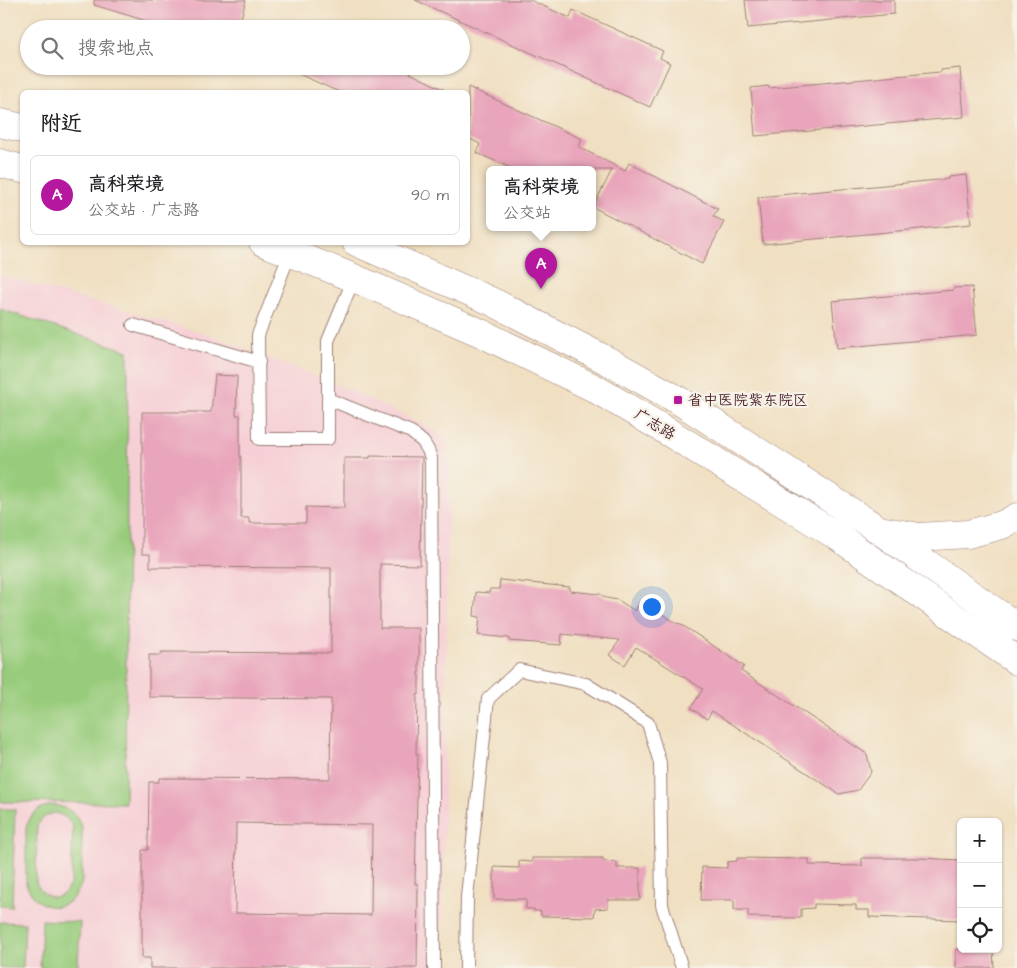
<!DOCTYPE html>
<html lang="zh">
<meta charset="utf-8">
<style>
:root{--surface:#fff;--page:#f6f6f6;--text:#202124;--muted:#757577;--line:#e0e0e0;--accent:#b5179e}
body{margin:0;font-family:"Architects Daughter","LXGW WenKai TC",sans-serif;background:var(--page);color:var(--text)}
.controls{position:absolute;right:15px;bottom:15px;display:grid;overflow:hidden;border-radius:8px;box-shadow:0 1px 4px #0004}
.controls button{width:45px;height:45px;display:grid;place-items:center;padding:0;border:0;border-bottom:1px solid var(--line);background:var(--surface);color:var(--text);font:25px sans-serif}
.you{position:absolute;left:651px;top:606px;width:18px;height:18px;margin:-12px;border:4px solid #fff;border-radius:50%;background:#1a73e8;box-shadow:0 0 0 8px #1a73e833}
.badge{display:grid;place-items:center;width:32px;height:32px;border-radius:50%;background:var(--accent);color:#fff;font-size:16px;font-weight:700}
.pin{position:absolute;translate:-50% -41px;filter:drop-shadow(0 1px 2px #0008)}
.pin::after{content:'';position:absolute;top:26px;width:18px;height:15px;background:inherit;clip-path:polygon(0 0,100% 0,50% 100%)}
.popup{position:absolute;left:486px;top:166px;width:110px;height:65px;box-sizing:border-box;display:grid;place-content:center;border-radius:8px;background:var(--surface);filter:drop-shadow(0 1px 4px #0005);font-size:16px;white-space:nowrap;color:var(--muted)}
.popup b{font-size:19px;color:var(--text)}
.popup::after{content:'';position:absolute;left:50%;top:100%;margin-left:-10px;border:10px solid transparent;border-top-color:var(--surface)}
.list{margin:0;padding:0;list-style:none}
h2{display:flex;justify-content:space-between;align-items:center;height:65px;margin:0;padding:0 20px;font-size:21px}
h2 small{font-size:16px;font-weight:400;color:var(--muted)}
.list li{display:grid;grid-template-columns:32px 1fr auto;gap:15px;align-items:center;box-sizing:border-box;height:80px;margin:0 10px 10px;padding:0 10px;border:1px solid var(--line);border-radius:8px}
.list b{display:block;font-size:19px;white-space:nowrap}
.list p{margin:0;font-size:16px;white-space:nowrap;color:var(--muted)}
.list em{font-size:16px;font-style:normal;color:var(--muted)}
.icon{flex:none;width:28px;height:28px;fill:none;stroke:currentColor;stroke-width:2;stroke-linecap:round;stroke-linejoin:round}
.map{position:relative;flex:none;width:1017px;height:968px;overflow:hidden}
.search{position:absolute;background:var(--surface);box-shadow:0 1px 4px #0004;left:20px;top:20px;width:450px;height:55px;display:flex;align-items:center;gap:12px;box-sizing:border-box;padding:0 18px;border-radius:28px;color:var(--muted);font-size:19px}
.panel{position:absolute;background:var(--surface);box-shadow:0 1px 4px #0004;left:20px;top:90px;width:450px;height:155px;border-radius:8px}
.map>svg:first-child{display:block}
.built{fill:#f6cfd6}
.green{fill:#98cc7c;stroke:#717654;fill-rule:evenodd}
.building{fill:#e9a5bb;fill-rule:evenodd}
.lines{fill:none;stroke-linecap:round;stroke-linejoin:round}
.service-casing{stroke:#9d7f76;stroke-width:14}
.tertiary-casing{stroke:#9d7f76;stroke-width:29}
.service{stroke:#fff;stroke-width:12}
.tertiary{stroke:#fff;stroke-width:28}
.poi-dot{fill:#b5179e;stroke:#f7f3e8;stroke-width:2}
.labels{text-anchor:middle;stroke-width:4.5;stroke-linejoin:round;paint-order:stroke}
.poi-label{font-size:15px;fill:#4a1f2b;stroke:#f7f3e8;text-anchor:start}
.street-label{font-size:15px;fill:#4a1f2b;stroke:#f7f3e8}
</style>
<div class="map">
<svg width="1017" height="968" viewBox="0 0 1017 968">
<rect width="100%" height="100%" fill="#f7f3e8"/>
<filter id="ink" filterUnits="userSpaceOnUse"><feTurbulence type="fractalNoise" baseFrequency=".02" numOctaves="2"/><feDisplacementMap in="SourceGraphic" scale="10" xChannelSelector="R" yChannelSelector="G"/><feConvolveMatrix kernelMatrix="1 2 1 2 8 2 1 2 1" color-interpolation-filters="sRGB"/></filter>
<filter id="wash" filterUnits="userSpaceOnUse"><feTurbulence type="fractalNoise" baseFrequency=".0096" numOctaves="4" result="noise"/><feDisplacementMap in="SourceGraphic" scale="20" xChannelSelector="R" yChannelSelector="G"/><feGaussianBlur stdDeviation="1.12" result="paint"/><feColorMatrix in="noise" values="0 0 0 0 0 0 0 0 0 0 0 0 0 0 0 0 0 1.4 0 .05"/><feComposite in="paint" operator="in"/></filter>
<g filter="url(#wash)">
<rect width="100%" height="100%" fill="#f0dfc1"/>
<path class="built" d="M0 275 211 335 352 391 435 430 446 440 449 460 442 968H0Z"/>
<path class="green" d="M0 309 128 351 125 803 0 802Z
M52 805C67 806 76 813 82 827V882C72 914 38 915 26 884V827C32 813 37 808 52 805ZM53 813C63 814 68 818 73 827L71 881C65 902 44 902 36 882L37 826C41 819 45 816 53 813Z
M0 809H15L12 907 0 906Z
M42 920 80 922 78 968H40Z
M0 922 25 923 23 968H0Z"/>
<g id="blocks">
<path class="building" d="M94 0H246L238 29H173L94 5Z
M415 0H530L570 18 573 10 663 51 660 58 670 63 650 107Z
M745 0H894V14L748 28Z
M281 66H413L410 73 449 92H339Z
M960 68 964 117 755 136 751 88 768 86 769 88 929 73 941 72V70Z
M468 87 582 139 579 147 625 171 629 163 718 209 713 216 724 222 702 264 593 207 612 170H515L477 153 480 144 468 138Z
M966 175 971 224 763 244 758 197 948 179V177Z
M972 287 977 335 837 348 832 301 942 291 954 290V288Z
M215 375 237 376 236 415H240V457H241V518H249V523H306V507L344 508V458H370V456L422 457 420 565 380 564V628H419V695H417L416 754H418L415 884H418L417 968H150V958H142V850H148L149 782H159V778L330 779 331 699 149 697V655H161V652L331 653V568L150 567V554H142V412H211ZM236 823 372 825 371 915 235 913Z
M500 580 570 587V591L600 594 606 598 618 600 635 611 641 600 645 603 648 599 662 608 659 612 678 624 679 623 744 666 741 671 867 754 871 772 858 790 839 794 712 711 707 719 691 708 703 689 636 647 625 665 609 655 620 640 562 634 561 645 509 641V638L478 635 480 617 474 616 476 592 489 593 490 589H499Z
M532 858H603V861L617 862V868H640V900H608V908L595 909 594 917 541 916V911H534V909H526V899H494V867L519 868V861L532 862Z
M737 858 809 859V865L862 866V858H919L961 860V920L869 917V910H856V905L814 904V908L801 909V918L748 917V910H734V900H701L702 867 727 868V862L737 861Z
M956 949H993L994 968H956Z"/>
</g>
</g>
<g filter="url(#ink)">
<use href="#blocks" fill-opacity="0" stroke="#9d7f76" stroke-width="1"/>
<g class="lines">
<defs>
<path id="service" d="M290 253 258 335 259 439H328V341L354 278
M133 325 259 362
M328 399 411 432 423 442 428 450 431 458 434 968
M466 968 467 897 488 699 519 670 586 684 648 723 660 763 662 905 682 968"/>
<path id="tertiary" d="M0 123 22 128
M0 163 22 169
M263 242 354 278 481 333 594 388 665 430 837 536 1017 661
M356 242 493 302 610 362 678 400 879 530 1017 627
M885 531 919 537 968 534 1002 525 1017 517"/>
</defs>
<use href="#service" class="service-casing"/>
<use href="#tertiary" class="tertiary-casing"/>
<use href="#service" class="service"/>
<use href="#tertiary" class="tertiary"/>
</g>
</g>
<rect class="poi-dot" x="673" y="395" width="10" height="10" rx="2.5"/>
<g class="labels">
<g class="poi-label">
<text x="688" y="405">省中医院紫东院区</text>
</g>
<g class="street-label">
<text transform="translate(655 424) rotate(31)" y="5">广志路</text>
</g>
</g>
</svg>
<div class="controls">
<button>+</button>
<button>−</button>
<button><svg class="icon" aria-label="locate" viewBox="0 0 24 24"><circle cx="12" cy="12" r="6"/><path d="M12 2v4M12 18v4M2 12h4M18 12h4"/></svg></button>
</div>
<div class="you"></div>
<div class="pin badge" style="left:541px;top:289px">A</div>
<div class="popup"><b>高科荣境</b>公交站</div>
<div class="search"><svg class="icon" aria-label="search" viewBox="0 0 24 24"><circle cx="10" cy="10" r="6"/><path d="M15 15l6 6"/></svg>搜索地点</div>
<section class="panel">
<h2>附近<small></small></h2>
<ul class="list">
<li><span class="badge">A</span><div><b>高科荣境</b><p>公交站 · 广志路</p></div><em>90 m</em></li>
</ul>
</section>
</div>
